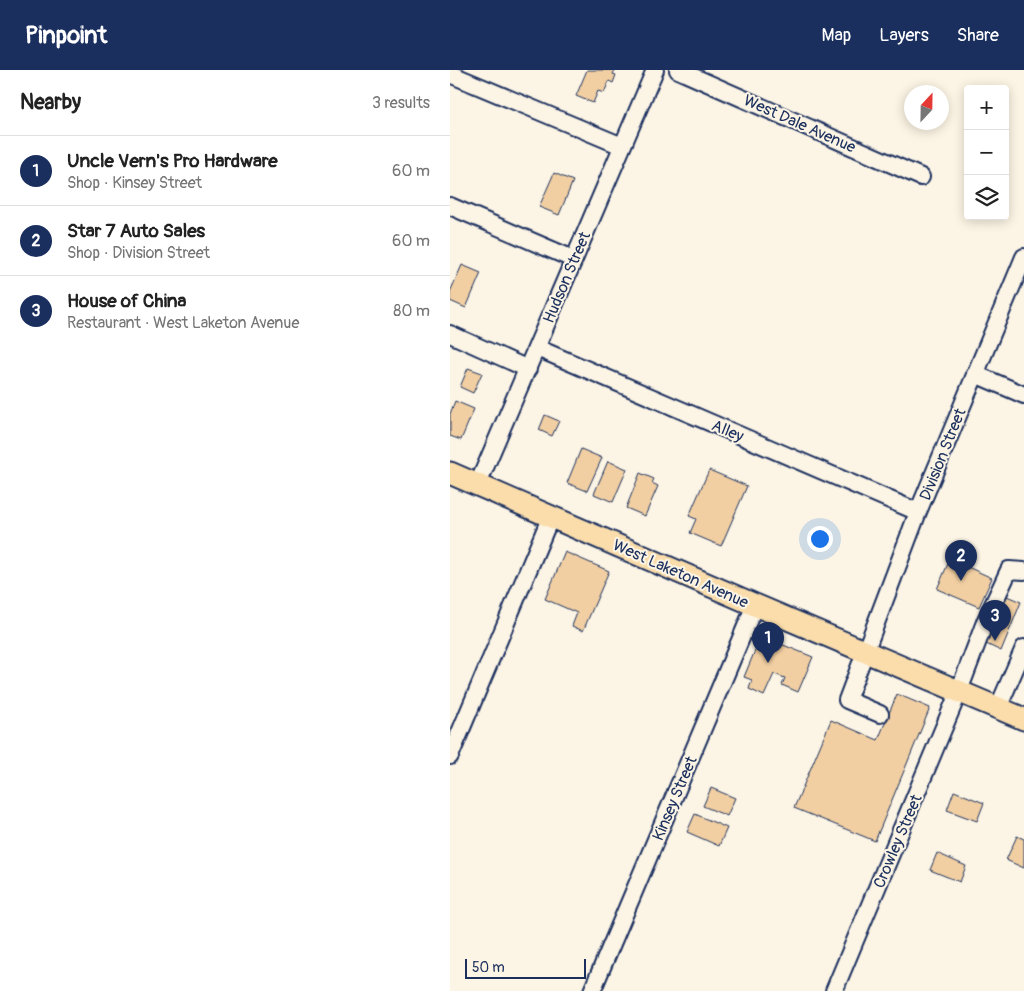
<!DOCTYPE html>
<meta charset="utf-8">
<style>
:root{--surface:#fff;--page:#f2f2f2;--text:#222;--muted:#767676;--line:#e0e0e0;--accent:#1b2f5e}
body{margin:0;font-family:Pangolin,sans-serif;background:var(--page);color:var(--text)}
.controls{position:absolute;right:15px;top:15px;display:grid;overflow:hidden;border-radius:5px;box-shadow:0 2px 12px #0003}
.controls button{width:45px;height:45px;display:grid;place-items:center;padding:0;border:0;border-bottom:1px solid var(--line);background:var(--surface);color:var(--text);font:25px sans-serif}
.compass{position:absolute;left:454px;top:15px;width:45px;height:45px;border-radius:50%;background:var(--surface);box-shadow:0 2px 12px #0003;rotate:22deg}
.scale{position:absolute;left:15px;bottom:12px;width:121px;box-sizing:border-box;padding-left:5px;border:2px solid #1b2f5e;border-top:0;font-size:14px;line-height:18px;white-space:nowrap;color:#1b2f5e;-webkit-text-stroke:4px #fcf5e5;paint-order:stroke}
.you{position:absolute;left:369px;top:468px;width:18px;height:18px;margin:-12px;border:4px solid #fff;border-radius:50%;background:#1a73e8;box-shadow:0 0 0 8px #1a73e833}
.badge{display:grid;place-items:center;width:32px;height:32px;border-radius:50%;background:var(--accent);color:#fff;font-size:16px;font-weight:700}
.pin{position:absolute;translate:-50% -41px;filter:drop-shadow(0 1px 2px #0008)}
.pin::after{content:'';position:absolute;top:26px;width:18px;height:15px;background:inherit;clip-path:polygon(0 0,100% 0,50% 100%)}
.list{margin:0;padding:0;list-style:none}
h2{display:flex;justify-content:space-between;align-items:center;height:65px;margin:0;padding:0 20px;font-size:21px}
h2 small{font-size:16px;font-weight:400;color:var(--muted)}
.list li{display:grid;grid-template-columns:32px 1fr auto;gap:15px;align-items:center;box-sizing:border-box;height:70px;padding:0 20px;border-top:1px solid var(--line)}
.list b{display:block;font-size:19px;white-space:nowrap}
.list p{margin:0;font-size:16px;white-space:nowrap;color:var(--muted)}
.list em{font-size:16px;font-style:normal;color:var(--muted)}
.icon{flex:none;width:28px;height:28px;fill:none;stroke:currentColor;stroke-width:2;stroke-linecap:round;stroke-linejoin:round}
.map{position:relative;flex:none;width:574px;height:921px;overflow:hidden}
header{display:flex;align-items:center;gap:30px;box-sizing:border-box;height:70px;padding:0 25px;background:var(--accent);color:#fff}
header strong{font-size:24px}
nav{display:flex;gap:28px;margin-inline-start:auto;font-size:18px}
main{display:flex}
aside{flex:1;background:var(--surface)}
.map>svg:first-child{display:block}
.building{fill:#f1cfa2;stroke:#1b2f5e}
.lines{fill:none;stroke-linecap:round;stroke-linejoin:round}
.minor-casing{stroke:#1b2f5e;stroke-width:20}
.major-casing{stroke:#1b2f5e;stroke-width:25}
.minor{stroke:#fcf5e5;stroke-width:16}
.major{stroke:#faddab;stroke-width:21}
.labels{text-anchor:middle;stroke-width:4;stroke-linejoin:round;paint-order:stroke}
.street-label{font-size:16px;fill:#1b2f5e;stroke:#fcf5e5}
</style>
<header>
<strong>Pinpoint</strong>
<nav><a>Map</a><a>Layers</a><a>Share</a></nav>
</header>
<main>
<aside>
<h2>Nearby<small>3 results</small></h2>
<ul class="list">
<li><span class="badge">1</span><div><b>Uncle Vern's Pro Hardware</b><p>Shop · Kinsey Street</p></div><em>60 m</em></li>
<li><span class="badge">2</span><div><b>Star 7 Auto Sales</b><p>Shop · Division Street</p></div><em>60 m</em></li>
<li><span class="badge">3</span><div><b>House of China</b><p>Restaurant · West Laketon Avenue</p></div><em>80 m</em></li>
</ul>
</aside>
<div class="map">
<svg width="574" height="921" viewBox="0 0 574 921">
<rect width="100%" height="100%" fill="#fcf5e5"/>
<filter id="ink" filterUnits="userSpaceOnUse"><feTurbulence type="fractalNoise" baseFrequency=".02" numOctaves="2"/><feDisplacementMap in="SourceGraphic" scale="10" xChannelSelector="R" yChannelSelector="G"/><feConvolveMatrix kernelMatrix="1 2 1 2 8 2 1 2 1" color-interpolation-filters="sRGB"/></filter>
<g filter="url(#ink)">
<path class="building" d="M137 0H165L163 4 166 5 163 13 159 11 154 23 148 21 143 33 126 26Z
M104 103 123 111 109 145 89 137Z
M12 195 31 203 16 238 0 231V222Z
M18 298 32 303 23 323 10 317Z
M5 331 24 339 11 370 0 366V344Z
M95 345 109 351 102 366 89 360Z
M131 379 152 388 137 421 117 413Z
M158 391 177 399 163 432 144 424Z
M259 400 297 416 271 476 240 463 246 449 239 446Z
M190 403 204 409 202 413 208 416 195 446 176 438Z
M115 482 159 501 133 561 122 556 127 543 95 529Z
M500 489 542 508 529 537 487 519Z
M552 524 571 532 551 581 532 572Z
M311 566 363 587 348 622 332 615 335 608 324 604 314 626 299 619 302 610 294 607Z
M447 624 480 638 425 771 344 738 381 650 428 670Z
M261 718 285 728 277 746 253 736Z
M504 721 534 733 527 751 497 740Z
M245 744 277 758 269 776 237 762Z
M567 766 574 769V798L556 790Z
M487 783 516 796 510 812 480 800Z"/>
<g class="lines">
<defs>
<path id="minor" d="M228 0 471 107
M0 4 172 76
M0 136 123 189
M0 264 78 299
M87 278 468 442
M525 304 574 325
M28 414 205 0
M548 638 574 578
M430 644 397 630 468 442 574 187
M0 686 101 446
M142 921 305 535
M384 921 509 621 535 552 559 500 574 501"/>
<path id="major" d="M0 403 305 535 574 649"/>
</defs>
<use href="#minor" class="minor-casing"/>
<use href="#major" class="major-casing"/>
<use href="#minor" class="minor"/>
<use href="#major" class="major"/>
</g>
</g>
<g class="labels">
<g class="street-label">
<text transform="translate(350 53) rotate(24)" y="6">West Dale Avenue</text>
<text transform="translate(116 207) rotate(-67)" y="6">Hudson Street</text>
<text transform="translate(278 360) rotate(23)" y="6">Alley</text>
<text transform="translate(492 384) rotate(-68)" y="6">Division Street</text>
<text transform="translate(231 503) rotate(24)" y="6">West Laketon Avenue</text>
<text transform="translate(224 728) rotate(-67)" y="6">Kinsey Street</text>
<text transform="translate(447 771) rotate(-67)" y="6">Crowley Street</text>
</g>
</g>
</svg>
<div class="controls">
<button>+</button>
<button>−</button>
<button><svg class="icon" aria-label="layers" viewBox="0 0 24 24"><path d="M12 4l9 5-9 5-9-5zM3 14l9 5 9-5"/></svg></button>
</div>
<svg class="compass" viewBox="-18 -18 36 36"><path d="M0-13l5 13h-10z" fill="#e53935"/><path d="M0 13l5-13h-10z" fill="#767676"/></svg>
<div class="scale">50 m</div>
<div class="you"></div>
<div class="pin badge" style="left:318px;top:593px">1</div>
<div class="pin badge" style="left:511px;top:511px">2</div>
<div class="pin badge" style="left:545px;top:571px">3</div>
</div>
</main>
